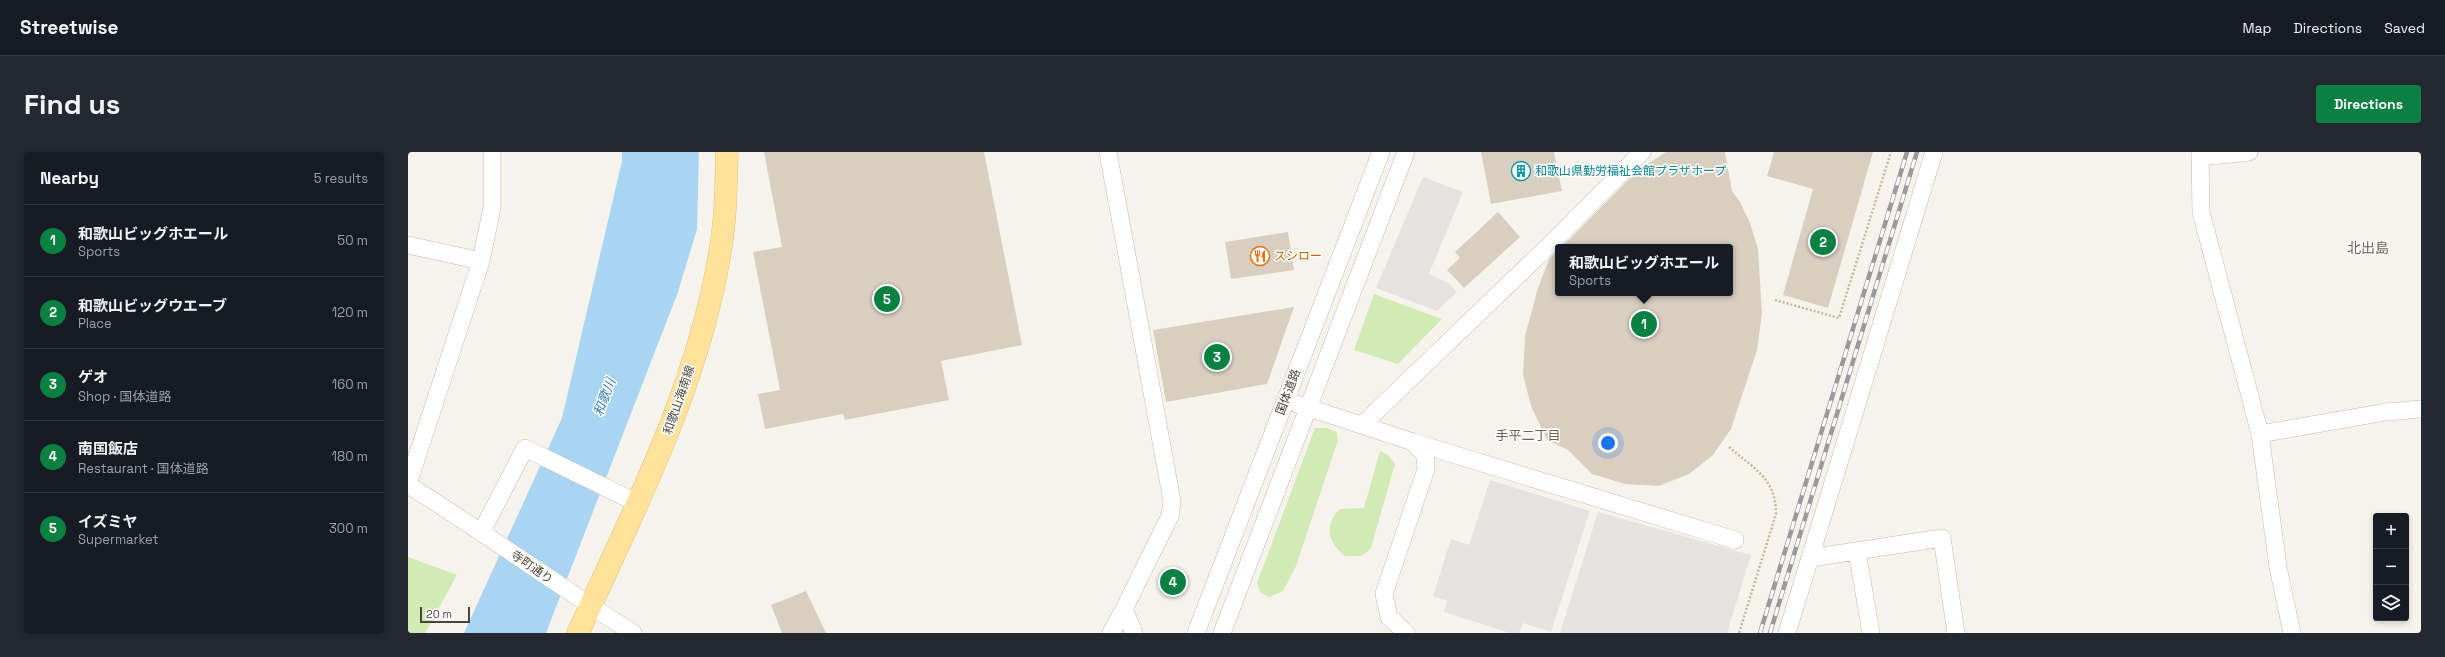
<!DOCTYPE html>
<meta charset="utf-8">
<style>
:root{--surface:#171b24;--page:#242831;--text:#f1f3f6;--muted:#9ea1a6;--line:#363941;--accent:#0b8043}
body{margin:0;font-family:"Space Grotesk","Noto Sans JP",sans-serif;background:var(--page);color:var(--text)}
.controls{position:absolute;right:12px;bottom:12px;display:grid;overflow:hidden;border-radius:4px;box-shadow:0 2px 6px #0003}
.controls button{width:36px;height:36px;display:grid;place-items:center;padding:0;border:0;border-bottom:1px solid var(--line);background:var(--surface);color:var(--text);font:20px sans-serif}
.scale{position:absolute;left:12px;bottom:10px;width:50px;box-sizing:border-box;padding-left:4px;border:2px solid #4b4439;border-top:0;font-size:11px;line-height:14px;white-space:nowrap;color:#4b4439;-webkit-text-stroke:3px #fff;paint-order:stroke}
.you{position:absolute;left:1200px;top:291px;width:14px;height:14px;margin:-10px;border:3px solid #fff;border-radius:50%;background:#1a73e8;box-shadow:0 0 0 6px #1a73e833}
.badge{display:grid;place-items:center;width:26px;height:26px;border-radius:50%;background:var(--accent);color:#fff;font-size:13px;font-weight:700}
.pin{position:absolute;translate:-50% -50%;border:2px solid #fff;box-shadow:0 1px 4px #0006}
.popup{position:absolute;left:1147px;top:92px;width:178px;height:52px;box-sizing:border-box;display:grid;place-content:center;border-radius:4px;background:var(--surface);filter:drop-shadow(0 1px 3px #0005);font-size:13px;white-space:nowrap;color:var(--muted)}
.popup b{font-size:15px;color:var(--text)}
.popup::after{content:'';position:absolute;left:50%;top:100%;margin-left:-8px;border:8px solid transparent;border-top-color:var(--surface)}
.list{margin:0;padding:0;list-style:none}
h2{display:flex;justify-content:space-between;align-items:center;height:52px;margin:0;padding:0 16px;font-size:17px}
h2 small{font-size:13px;font-weight:400;color:var(--muted)}
.list li{display:grid;grid-template-columns:26px 1fr auto;gap:12px;align-items:center;box-sizing:border-box;height:72px;padding:0 16px;border-top:1px solid var(--line)}
.list b{display:block;font-size:15px;white-space:nowrap}
.list p{margin:0;font-size:13px;white-space:nowrap;color:var(--muted)}
.list em{font-size:13px;font-style:normal;color:var(--muted)}
.icon{flex:none;width:22px;height:22px;fill:none;stroke:currentColor;stroke-width:2;stroke-linecap:round;stroke-linejoin:round}
.map{position:relative;flex:none;width:2013px;height:481px;overflow:hidden;border-radius:4px}
header{display:flex;align-items:center;gap:24px;box-sizing:border-box;height:56px;padding:0 20px;background:var(--surface);border-bottom:1px solid var(--line)}
header strong{font-size:19px}
nav{display:flex;gap:22px;margin-inline-start:auto;font-size:14px}
.intro{display:flex;align-items:center;justify-content:space-between;box-sizing:border-box;height:96px;padding:0 24px}
h1{margin:0;font-size:28px}
.button{padding:10px 18px;border-radius:4px;background:var(--accent);color:#fff;font-size:14px;font-weight:700}
main{display:flex;gap:24px;padding:0 24px}
aside{flex:1;background:var(--surface);border-radius:4px;box-shadow:0 2px 6px #0003}
.map>svg:first-child{display:block}
.green{fill:#d2eab5}
.parking{fill:#e5e3e0}
.water{fill:#a9d4f2}
.building{fill:#d8cfc1}
.lines{fill:none;stroke-linecap:round;stroke-linejoin:round}
.minor-casing{stroke:#c2bbae;stroke-width:18}
.major-casing{stroke:#e6c16a;stroke-width:23}
.path{stroke:#c4b79f;stroke-width:2.5;stroke-dasharray:2 2;stroke-linecap:butt}
.minor{stroke:#fff;stroke-width:17}
.major{stroke:#ffe39c;stroke-width:22}
.rail-casing{stroke:#9a9a9a;stroke-width:4.5}
.rail{stroke:#fff;stroke-width:3;stroke-dasharray:9;stroke-linecap:butt}
.labels{text-anchor:middle;stroke-width:3;stroke-linejoin:round;paint-order:stroke}
.culture-label{font-size:12px;fill:#0d838f;stroke:#fff;text-anchor:start}
.food-label{font-size:12px;fill:#c56008;stroke:#fff;text-anchor:start}
.street-label{font-size:12px;fill:#4b4439;stroke:#fff}
.water-label{font-size:13px;font-style:italic;fill:#2e7ab2;stroke:#fff}
.neighbourhood-label{font-size:13px;fill:#6e6250;stroke:#fff}
.quarter-label{font-size:14px;fill:#6e6250;stroke:#fff}
</style>
<header>
<strong>Streetwise</strong>
<nav><a>Map</a><a>Directions</a><a>Saved</a></nav>
</header>
<div class="intro"><h1>Find us</h1><a class="button">Directions</a></div>
<main>
<aside>
<h2>Nearby<small>5 results</small></h2>
<ul class="list">
<li><span class="badge">1</span><div><b>和歌山ビッグホエール</b><p>Sports</p></div><em>50 m</em></li>
<li><span class="badge">2</span><div><b>和歌山ビッグウエーブ</b><p>Place</p></div><em>120 m</em></li>
<li><span class="badge">3</span><div><b>ゲオ</b><p>Shop · 国体道路</p></div><em>160 m</em></li>
<li><span class="badge">4</span><div><b>南国飯店</b><p>Restaurant · 国体道路</p></div><em>180 m</em></li>
<li><span class="badge">5</span><div><b>イズミヤ</b><p>Supermarket</p></div><em>300 m</em></li>
</ul>
</aside>
<div class="map">
<svg width="2013" height="481" viewBox="0 0 2013 481">
<rect width="100%" height="100%" fill="#f6f3ec"/>
<path class="green" d="M966 142 1034 167 990 212 946 198Z
M907 276H919L929 280 930 288 888 414 875 439 861 445 852 440 849 431Z
M972 299 980 303 987 312 963 396 954 404H937C920 390 915 374 932 357L956 356Z
M0 405 49 423 17 481H0Z"/>
<path class="parking" d="M1015 25 1055 40 1021 122 1041 131 1049 140 1029 159 968 136Z
M1082 328 1182 359 1143 480 1115 471 1111 481H1102L1036 460 1039 449 1025 444 1043 387 1061 393Z
M1190 360 1343 403 1319 481H1152Z"/>
<path class="water" d="M214 0H291L289 77 270 140 138 481H56L154 266 214 9Z"/>
<path class="building" d="M356 0H576L614 193 533 209 541 248 437 268 435 262 357 277 350 242 372 238 345 100 374 95Z
M1073 0H1146L1154 39 1083 52Z
M1258 0H1317L1324 39 1332 50 1342 71 1350 97 1354 161 1349 198 1323 277 1305 303 1281 322 1251 334 1217 332 1184 322 1160 298 1139 288 1123 254 1115 223 1117 184 1130 136 1141 107 1150 99V141H1322V95H1154L1230 18Z
M1366 0H1465L1420 156 1375 143 1405 37 1359 24Z
M1090 60 1112 85 1056 136 1039 118 1052 106 1047 100Z
M880 80 886 118 823 127 817 90Z
M886 155 859 232 758 250 745 178Z
M398 439 418 481H374L363 453Z"/>
<g class="lines">
<defs>
<path id="minor" d="M700 0 764 349 762 364 716 457 726 481
M1792 0 1793 60 1852 282 1870 415 1884 481
M1793 5 1841 0
M0 93 73 109
M889 252 1005 290 1017 303 1018 317 976 442 981 465 998 481
M954 273 1153 82 1234 0
M1852 282 1978 260 2013 257
M1005 290 1327 388
M0 332 73 109 84 56V0
M0 333C76 380 149 433 225 481
M74 379 117 296 229 351
M1449 399 1463 481
M1402 406 1534 386 1548 481
M703 481 716 457
M788 481 973 0
M814 481 998 0
M1379 481 1526 0"/>
<path id="major" d="M170 481C226 358 290 235 312 100 318 66 318 33 319 0"/>
</defs>
<use href="#minor" class="minor-casing"/>
<use href="#major" class="major-casing"/>
<path class="path" d="M1367 148 1431 166 1483 0
M1321 295C1346 317 1368 326 1368 362L1331 481"/>
<use href="#minor" class="minor"/>
<use href="#major" class="major"/>
<defs>
<path id="rail" d="M1352 481 1499 0
M1362 481 1509 0"/>
</defs>
<use href="#rail" class="rail-casing"/>
<use href="#rail" class="rail"/>
</g>
<defs>
<symbol id="building-ring" viewBox="-11 -11 22 22"><circle r="9.5" fill="#fff" stroke="#0f9aa8" stroke-width="1.5"/><path d="M-4-6H4V6H1V3H-1V6H-4ZM-2.5-4.3h1.7v1.8h-1.7ZM.8-4.3h1.7v1.8H.8ZM-2.5-1h1.7V.8h-1.7ZM.8-1h1.7V.8H.8Z" fill="#0f9aa8"/></symbol>
<symbol id="restaurant-ring" viewBox="-11 -11 22 22"><circle r="9.5" fill="#fff" stroke="#e8710a" stroke-width="1.5"/><path d="M-5-6h1v4h1v-4h1v4h1v-4h1v5L-1.5 .5V6h-2V.5L-5-1ZM5-6V6H3V1.5H1.5Q1.5-4 5-6Z" fill="#e8710a"/></symbol>
</defs>
<g fill-rule="evenodd">
<use href="#building-ring" x="1102" y="8" width="22" height="22"/>
<use href="#restaurant-ring" x="841" y="93" width="22" height="22"/>
</g>
<g class="labels">
<g class="culture-label">
<text x="1127" y="23">和歌山県勤労福祉会館プラザホープ</text>
</g>
<g class="food-label">
<text x="866" y="108">スシロー</text>
</g>
<g class="street-label">
<text transform="translate(880 240) rotate(-69)" y="4">国体道路</text>
<text transform="translate(271 248) rotate(-71)" y="4">和歌山海南線</text>
<text transform="translate(124 415) rotate(35)" y="4">寺町通り</text>
</g>
<g class="water-label">
<text transform="translate(196 245) rotate(-69)" y="5">和歌川</text>
</g>
<g class="neighbourhood-label">
<text x="1120" y="288">手平二丁目</text>
</g>
<g class="quarter-label">
<text x="1960" y="101">北出島</text>
</g>
</g>
</svg>
<div class="controls">
<button>+</button>
<button>−</button>
<button><svg class="icon" aria-label="layers" viewBox="0 0 24 24"><path d="M12 4l9 5-9 5-9-5zM3 14l9 5 9-5"/></svg></button>
</div>
<div class="scale">20 m</div>
<div class="you"></div>
<div class="pin badge" style="left:1236px;top:172px">1</div>
<div class="popup"><b>和歌山ビッグホエール</b>Sports</div>
<div class="pin badge" style="left:1415px;top:90px">2</div>
<div class="pin badge" style="left:809px;top:205px">3</div>
<div class="pin badge" style="left:765px;top:430px">4</div>
<div class="pin badge" style="left:479px;top:147px">5</div>
</div>
</main>
